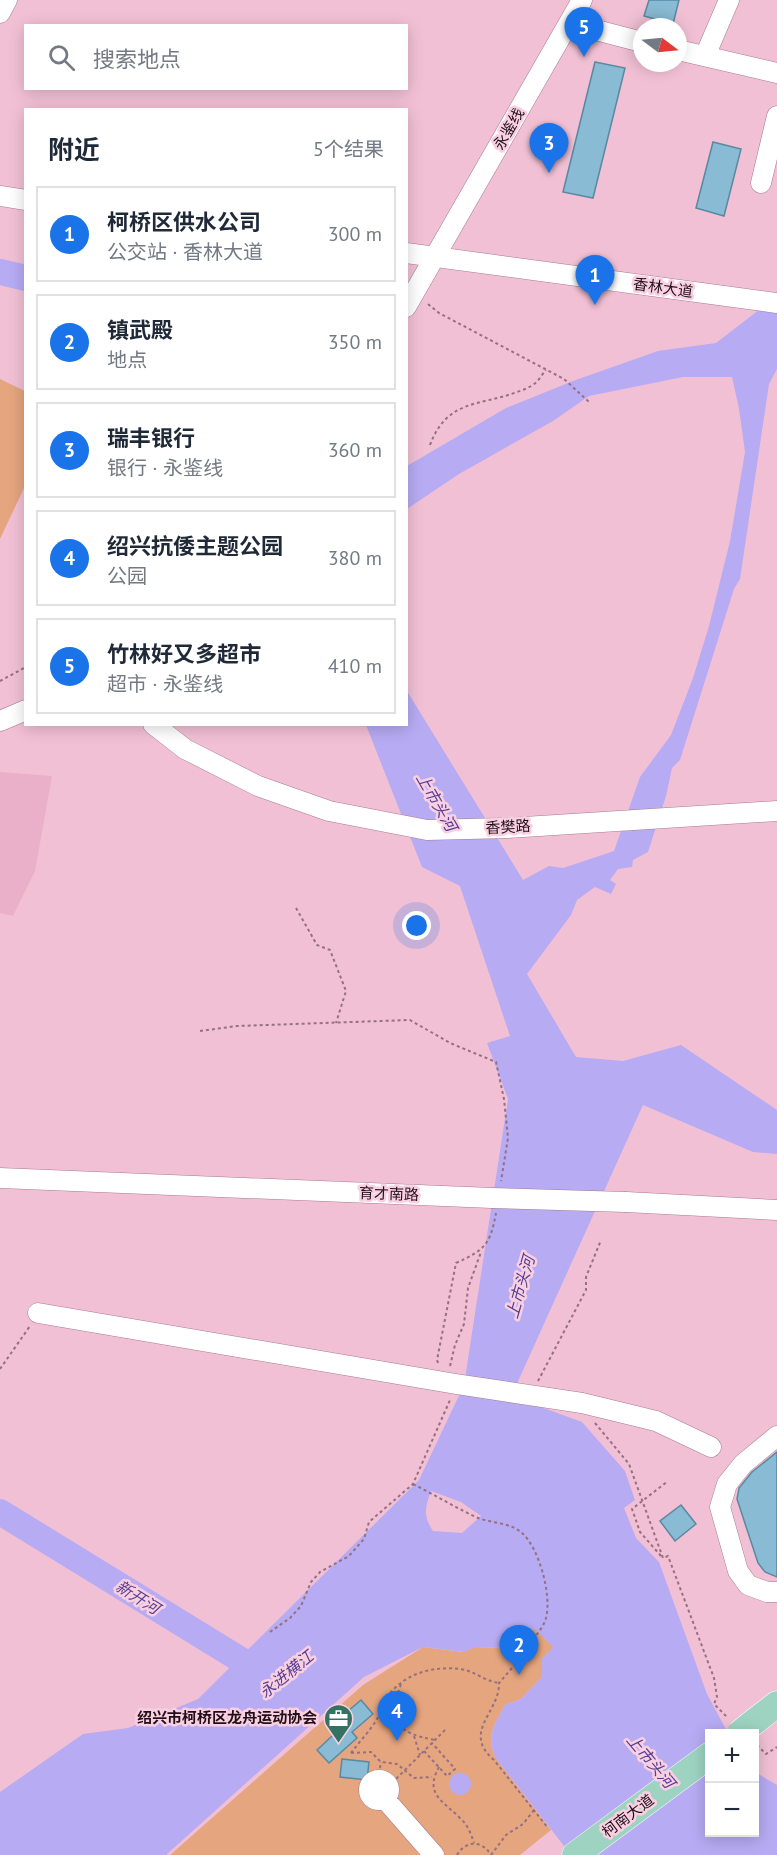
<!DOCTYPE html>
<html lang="zh">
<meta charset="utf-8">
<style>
:root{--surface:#fff;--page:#f2f2f3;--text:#1f2937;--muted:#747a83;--line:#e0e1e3;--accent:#1a73e8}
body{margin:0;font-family:"PT Sans","Noto Sans SC",sans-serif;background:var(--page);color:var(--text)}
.controls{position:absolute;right:18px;bottom:18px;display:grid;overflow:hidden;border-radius:0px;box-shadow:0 3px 15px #0003}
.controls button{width:54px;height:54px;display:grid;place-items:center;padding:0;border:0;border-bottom:2px solid var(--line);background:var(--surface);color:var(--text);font:30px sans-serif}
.compass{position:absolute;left:633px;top:18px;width:54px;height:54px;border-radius:50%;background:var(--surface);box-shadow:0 3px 15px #0003;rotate:106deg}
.you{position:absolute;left:417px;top:926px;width:21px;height:21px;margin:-15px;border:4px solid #fff;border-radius:50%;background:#1a73e8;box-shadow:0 0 0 9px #1a73e833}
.badge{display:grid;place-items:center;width:39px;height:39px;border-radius:50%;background:var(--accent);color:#fff;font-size:20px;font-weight:700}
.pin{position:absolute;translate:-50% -50px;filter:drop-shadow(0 2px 3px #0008)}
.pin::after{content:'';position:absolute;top:32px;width:21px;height:18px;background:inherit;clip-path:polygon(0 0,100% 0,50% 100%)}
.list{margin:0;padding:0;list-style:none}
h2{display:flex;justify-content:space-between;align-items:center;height:78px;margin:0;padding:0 24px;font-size:26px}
h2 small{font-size:20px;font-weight:400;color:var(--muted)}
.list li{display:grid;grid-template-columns:39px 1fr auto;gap:18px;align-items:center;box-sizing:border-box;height:96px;margin:0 12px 12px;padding:0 12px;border:2px solid var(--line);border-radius:0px}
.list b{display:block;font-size:22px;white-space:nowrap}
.list p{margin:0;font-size:20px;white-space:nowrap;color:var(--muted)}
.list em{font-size:20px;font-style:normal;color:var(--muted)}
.icon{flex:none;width:33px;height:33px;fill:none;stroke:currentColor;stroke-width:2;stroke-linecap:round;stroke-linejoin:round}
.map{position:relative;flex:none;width:777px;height:1855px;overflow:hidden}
.search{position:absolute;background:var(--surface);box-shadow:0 3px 15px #0003;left:24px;top:24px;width:384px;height:66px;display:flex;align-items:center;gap:15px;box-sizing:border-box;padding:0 21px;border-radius:0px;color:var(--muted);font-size:22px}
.panel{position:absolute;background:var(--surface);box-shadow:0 3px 15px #0003;left:24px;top:108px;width:384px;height:618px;border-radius:0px}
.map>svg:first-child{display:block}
.built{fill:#eab0c9}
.green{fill:#e5a57f}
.water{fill:#b7abf3;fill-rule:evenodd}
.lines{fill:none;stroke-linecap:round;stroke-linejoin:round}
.river{stroke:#b7abf3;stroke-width:26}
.building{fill:#8abbd5;stroke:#5989a1;stroke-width:1.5}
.minor-casing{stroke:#a97a8e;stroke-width:21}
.major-casing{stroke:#fff;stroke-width:27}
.path{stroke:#947080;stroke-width:2;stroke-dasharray:3 3;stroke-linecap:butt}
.minor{stroke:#fff;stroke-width:20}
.major{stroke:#9ed3c2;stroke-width:26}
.minor-bridge-casing{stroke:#a97a8e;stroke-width:21;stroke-linecap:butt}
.major-bridge-casing{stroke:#fff;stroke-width:27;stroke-linecap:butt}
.minor-bridge{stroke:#fff;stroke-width:20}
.major-bridge{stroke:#9ed3c2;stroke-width:26}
.labels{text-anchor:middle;stroke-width:5;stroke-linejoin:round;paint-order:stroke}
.street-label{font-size:15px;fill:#200f17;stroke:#f9d0e1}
.poi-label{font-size:15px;font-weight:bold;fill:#200f17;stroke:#f9d0e1;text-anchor:end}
.water-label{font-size:16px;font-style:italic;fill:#533e92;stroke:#f9d0e1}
</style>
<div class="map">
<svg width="777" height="1855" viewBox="0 0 777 1855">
<rect width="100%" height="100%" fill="#f2c0d5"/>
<path class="built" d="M0 772 52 776 35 871 13 916 0 913Z"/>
<path class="green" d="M0 379 25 391V486L0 539Z
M534 1628 554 1647 542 1659V1677L521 1699 505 1705C494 1725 484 1739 498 1761L551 1830 520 1855H170L363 1685 423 1647 463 1652 474 1647 515 1648Z"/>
<path class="water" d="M777 296V369L769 384 740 579 734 589 680 760 672 768 666 796 648 852 633 860 632 867 618 869 610 880 616 884 611 894 595 887 577 900 571 915 527 974 576 1057 623 1061 681 1045 777 1110V1154L753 1152 643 1105 510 1399 541 1407 582 1422 625 1471 635 1500 624 1508 636 1538 659 1562 707 1694 728 1733 710 1734V1832H754L755 1772 777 1785V1855H571L498 1761C484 1739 494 1725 505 1705L521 1699 542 1677V1659L553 1647 534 1628 515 1648 474 1647 464 1652 423 1647 364 1677 166 1855H0V1792L83 1734 128 1728 198 1699 419 1480 464 1385 508 1099 487 1043 510 1036 460 886 422 867 366 725 406 724 407 691 523 880 549 866 563 868 614 851 640 777 671 735 693 678 709 626 730 541 745 452 739 409 732 377H683L589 396 553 421 459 474 407 509V466L506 408 573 381 658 351 716 343ZM431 1491 461 1502 481 1516 462 1533 433 1531C423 1516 425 1507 431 1491Z
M449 1784a11 11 0 1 1 22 0a11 11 0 1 1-22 0Z"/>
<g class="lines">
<path class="river" d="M0 272 26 278
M0 1512 267 1676"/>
</g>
<path class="building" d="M649 0H679L673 24 644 16Z
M595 62 625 68 593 198 563 192Z
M713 142 741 149 724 216 696 208Z
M777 1452V1577L765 1572 758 1563 737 1499 739 1488 752 1472Z
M681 1505 696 1524 675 1541 660 1521Z
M361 1700 373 1714 352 1732 357 1738 329 1763 317 1750 345 1724 340 1718Z
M342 1759 369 1762 367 1780 340 1777Z"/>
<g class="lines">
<defs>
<path id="minor" d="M0 13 7 0
M569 23 642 42
M678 50 777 73
M705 56 729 0
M761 183 777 116
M0 196 26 200
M406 253 777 303
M406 307 582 0
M0 721 26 710
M153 724 185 749 258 786 329 811 427 830 507 828 777 811
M0 1178 492 1198
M626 1202 777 1210
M38 1313 456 1384 582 1403 656 1421 711 1447
M777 1436 743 1464 727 1484 720 1507 738 1571 748 1585 767 1592H777
M369 1790a10 10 0 1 1 20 0a10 10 0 1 1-20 0Z
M384 1798 434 1855"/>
<path id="major" d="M750 1725 777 1704
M575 1855 710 1755"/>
</defs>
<use href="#minor" class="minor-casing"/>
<use href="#major" class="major-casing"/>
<path class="path" d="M428 304 439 313 564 379 589 402
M430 445C447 399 480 406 517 392 523 390 529 388 534 384 539 381 542 374 546 370
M0 681 26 667
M296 908 317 945 330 950 346 991 336 1023
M200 1031 237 1026 410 1020 450 1043 496 1062 504 1099 508 1138 501 1181
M438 1363 437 1360 456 1263C484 1250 490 1246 496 1213
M450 1366 455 1345 464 1324 468 1288 481 1252
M0 1369 30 1326
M538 1381 586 1290V1277L601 1240
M595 1423 629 1464 663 1558 668 1556 714 1678 717 1697 714 1704 728 1718
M413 1484C435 1495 456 1508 478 1518 492 1523 510 1523 521 1532 539 1547 552 1595 546 1618 543 1628 536 1636 528 1644L531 1646 499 1683C500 1712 461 1732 494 1760L548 1828
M661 1556 640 1532 632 1509 668 1481
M270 1632 290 1618 301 1606 311 1582 320 1572 349 1556 364 1539 369 1522 413 1484 450 1400
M401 1684C387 1722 397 1733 435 1740
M414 1736 420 1755
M757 1745 766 1754 777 1747
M424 1751 447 1776 455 1769 432 1743
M351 1753C359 1742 370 1731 377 1719 382 1710 384 1699 392 1691 409 1672 436 1666 460 1669 475 1671 484 1681 499 1683
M351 1753 371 1752 381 1762 397 1764 414 1778 432 1777
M439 1767C424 1794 443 1801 460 1818 468 1825 471 1834 474 1843
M378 1780 381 1762
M392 1783 445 1730
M457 1855C466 1840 482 1840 491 1855
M491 1855 506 1835 523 1824 534 1810"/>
<use href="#minor" class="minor"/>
<use href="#major" class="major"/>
<defs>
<path id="minor-bridge" d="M492 1198 626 1202"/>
<path id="major-bridge" d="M739 1734 750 1725"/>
</defs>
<use href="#minor-bridge" class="minor-bridge-casing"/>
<use href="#major-bridge" class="major-bridge-casing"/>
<use href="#minor-bridge" class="minor-bridge"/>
<use href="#major-bridge" class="major-bridge"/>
</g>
<defs>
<symbol id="office-pin" viewBox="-11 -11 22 30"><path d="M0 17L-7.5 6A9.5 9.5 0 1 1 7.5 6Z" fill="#347361" stroke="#f9d0e1"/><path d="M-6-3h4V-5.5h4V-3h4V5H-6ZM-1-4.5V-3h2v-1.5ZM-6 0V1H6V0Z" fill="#fff"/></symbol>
</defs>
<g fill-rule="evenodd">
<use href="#office-pin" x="322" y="1702" width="33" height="45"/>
</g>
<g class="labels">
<g class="street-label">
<text transform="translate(509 129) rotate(-60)" y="5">永鉴线</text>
<text transform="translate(663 288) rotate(8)" y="5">香林大道</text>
<text transform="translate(508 827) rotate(-3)" y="5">香樊路</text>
<text transform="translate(389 1194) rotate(2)" y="5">育才南路</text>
<text transform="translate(628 1816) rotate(-37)" y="5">柯南大道</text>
</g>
<g class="poi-label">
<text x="317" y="1723">绍兴市柯桥区龙舟运动协会</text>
</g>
<g class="water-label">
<text transform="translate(437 802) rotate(60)" y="6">上市头河</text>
<text transform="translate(520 1287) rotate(-74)" y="6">上市头河</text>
<text transform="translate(138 1597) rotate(32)" y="6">新开河</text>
<text transform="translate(286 1674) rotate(-39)" y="6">永进横江</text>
<text transform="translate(651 1761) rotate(50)" y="6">上市头河</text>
</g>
</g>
</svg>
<div class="controls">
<button>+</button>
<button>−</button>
</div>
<svg class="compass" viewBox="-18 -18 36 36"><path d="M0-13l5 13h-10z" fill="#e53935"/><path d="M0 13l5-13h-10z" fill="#747a83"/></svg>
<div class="you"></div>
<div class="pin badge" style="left:595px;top:305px">1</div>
<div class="pin badge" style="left:519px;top:1675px">2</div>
<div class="pin badge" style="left:549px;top:173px">3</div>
<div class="pin badge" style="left:397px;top:1741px">4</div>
<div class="pin badge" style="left:584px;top:57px">5</div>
<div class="search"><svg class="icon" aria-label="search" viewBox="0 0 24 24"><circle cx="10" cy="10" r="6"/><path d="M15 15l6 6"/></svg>搜索地点</div>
<section class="panel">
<h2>附近<small>5个结果</small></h2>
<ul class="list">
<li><span class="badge">1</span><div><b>柯桥区供水公司</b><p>公交站 · 香林大道</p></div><em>300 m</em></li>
<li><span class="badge">2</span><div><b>镇武殿</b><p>地点</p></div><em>350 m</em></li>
<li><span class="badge">3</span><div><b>瑞丰银行</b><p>银行 · 永鉴线</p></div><em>360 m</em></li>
<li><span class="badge">4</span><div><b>绍兴抗倭主题公园</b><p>公园</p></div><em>380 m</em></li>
<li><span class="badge">5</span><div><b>竹林好又多超市</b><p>超市 · 永鉴线</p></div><em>410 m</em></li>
</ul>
</section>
</div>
